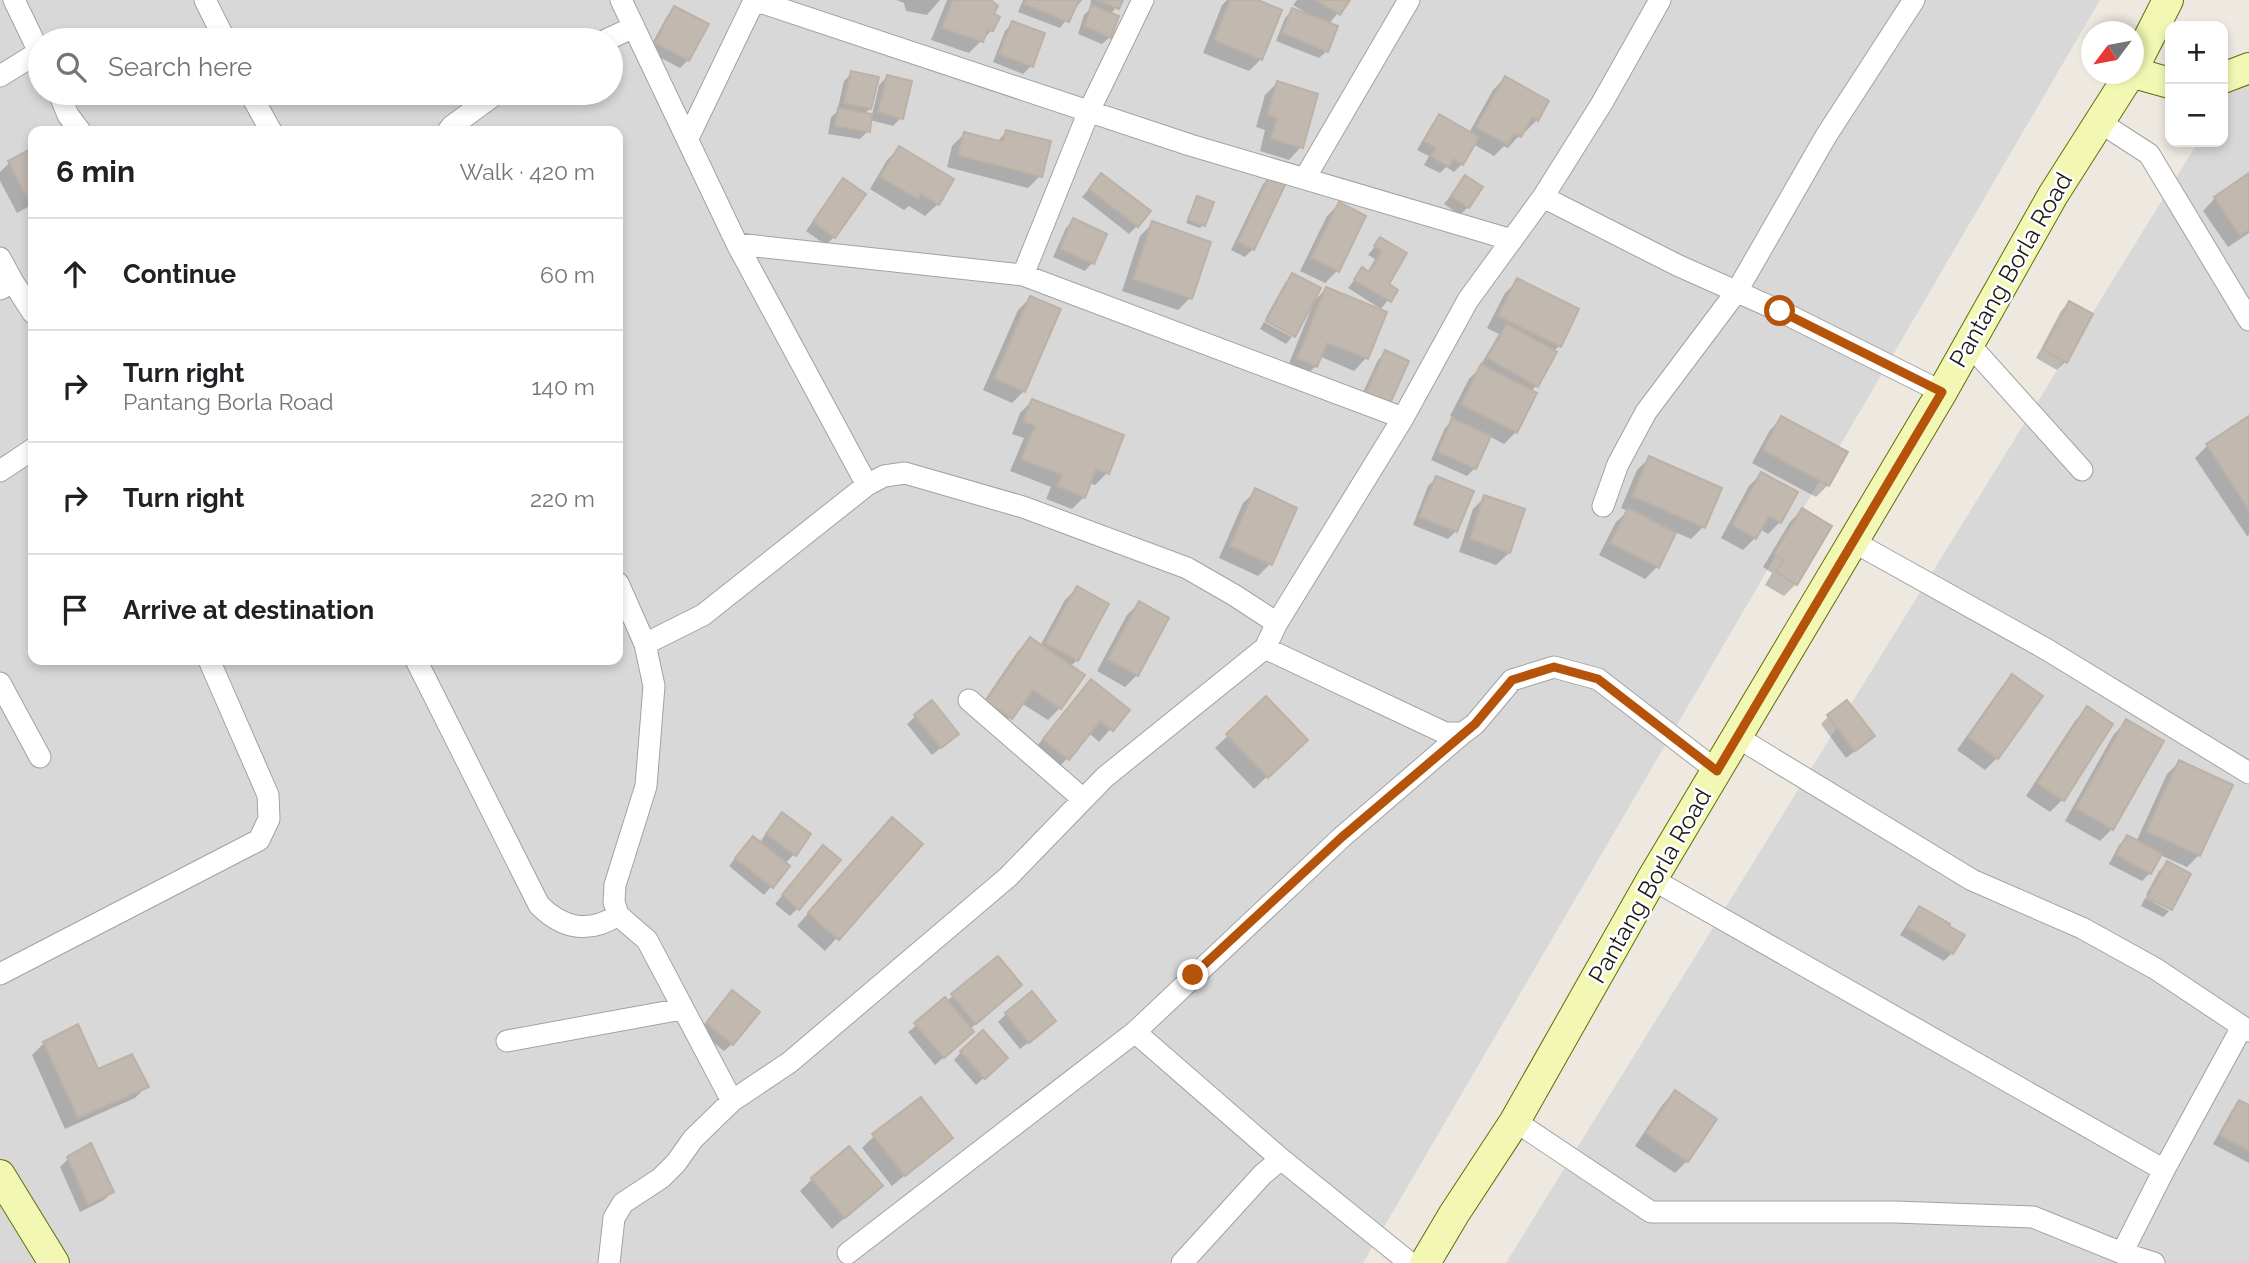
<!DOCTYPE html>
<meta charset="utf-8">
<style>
:root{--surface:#fff;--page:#f6f6f6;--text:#202124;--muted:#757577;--line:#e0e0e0}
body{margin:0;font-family:Raleway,sans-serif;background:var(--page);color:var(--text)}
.controls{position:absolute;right:21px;top:21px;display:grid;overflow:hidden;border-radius:14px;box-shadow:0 4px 10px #0003}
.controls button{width:63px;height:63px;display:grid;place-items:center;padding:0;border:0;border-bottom:2px solid var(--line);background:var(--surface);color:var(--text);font:35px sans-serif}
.compass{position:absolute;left:2081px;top:21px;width:63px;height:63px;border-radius:50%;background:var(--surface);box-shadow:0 4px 10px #0003;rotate:238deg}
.stop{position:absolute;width:21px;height:21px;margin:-16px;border:5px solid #b45309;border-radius:50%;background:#fff}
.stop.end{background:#b45309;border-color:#fff;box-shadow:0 2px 7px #0008}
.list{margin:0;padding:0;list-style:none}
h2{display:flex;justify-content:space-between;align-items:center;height:91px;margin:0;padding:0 28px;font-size:30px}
h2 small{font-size:23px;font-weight:400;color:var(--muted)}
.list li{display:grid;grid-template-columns:46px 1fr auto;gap:21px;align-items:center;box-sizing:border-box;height:112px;padding:0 28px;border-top:2px solid var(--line)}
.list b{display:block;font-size:26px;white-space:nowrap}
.list p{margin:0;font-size:23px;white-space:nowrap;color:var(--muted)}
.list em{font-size:23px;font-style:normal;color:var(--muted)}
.icon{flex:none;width:38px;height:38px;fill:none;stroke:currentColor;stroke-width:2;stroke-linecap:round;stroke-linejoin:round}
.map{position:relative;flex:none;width:2249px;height:1263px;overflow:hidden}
.search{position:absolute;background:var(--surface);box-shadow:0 4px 10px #0003;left:28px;top:28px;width:595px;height:77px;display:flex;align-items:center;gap:18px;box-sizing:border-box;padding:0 24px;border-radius:38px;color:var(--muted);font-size:26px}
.panel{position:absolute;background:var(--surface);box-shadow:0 4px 10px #0003;left:28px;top:126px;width:595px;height:539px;border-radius:14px}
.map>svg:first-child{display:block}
.residential{fill:#d9d8d8;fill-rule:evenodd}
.shadow{fill:#0003}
.building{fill:#c1b8b0;stroke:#beb0a4;stroke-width:2}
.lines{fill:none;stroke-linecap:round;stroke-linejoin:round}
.street-casing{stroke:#a2a2a2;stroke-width:23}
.secondary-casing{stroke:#606e06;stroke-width:32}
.street{stroke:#fff;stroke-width:21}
.secondary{stroke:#f2f8b4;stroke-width:30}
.route{stroke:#b45309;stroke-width:9}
.labels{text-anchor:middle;stroke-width:5;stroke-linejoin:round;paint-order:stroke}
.street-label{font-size:24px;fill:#1b1b1b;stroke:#fff}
</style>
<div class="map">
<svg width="2249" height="1263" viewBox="0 0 2249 1263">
<rect width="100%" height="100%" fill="#ede9e1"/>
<path class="residential" d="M0 0H2100L1363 1263H0ZM40 40H611V93H40ZM33 131H618V660H33Z
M2249 59V1263H1506L2198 142H2223V102Z"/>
<path class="shadow" d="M896 0H940L927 15 906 11 904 3Z
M947 0H990L992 30 969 53 931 40Z
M1023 0H1082L1060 28 1018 12Z
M1091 0H1121L1111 14 1110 37 1102 44 1078 34 1084 15 1090 9Z
M1227 0H1253L1261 59 1249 71 1203 53 1222 5Z
M1297 0H1348L1329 24 1327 51 1319 58 1276 41 1285 18 1293 10 1308 14 1293 5Z
M675 8 688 60 680 68 648 51 667 16Z
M1013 23 1043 34 1031 66 1023 74 993 62 1005 31Z
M852 73 870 109 864 114 872 115 879 85 887 77 901 118 893 126 870 120 868 131 860 139 828 134 831 117 837 112 844 81Z
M1505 78 1537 120 1525 132 1523 131 1508 148 1504 146 1494 156 1473 144 1462 164 1454 172 1446 167 1440 173 1424 165 1429 156 1417 150 1432 124 1440 116 1469 133 1493 90Z
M1277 83 1301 147 1289 160 1260 151 1265 130 1256 127 1265 95Z
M1006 132 1040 176 1028 188 947 167 952 146 964 134 997 142Z
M899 148 938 204 925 216 909 206 904 210 870 189 887 160Z
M33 150V204L17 213 0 181V172L9 163Z
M1101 175 1137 226 1129 234 1082 197Z
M2249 175V233L2228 247 2203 211 2215 198Z
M1270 176 1253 249 1245 257 1231 250 1263 184Z
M1465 177 1468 207 1460 215 1444 204Z
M843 180 834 237 826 245 806 231Z
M1197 198 1203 225 1200 228 1186 223Z
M1339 204 1337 271 1325 283 1300 271 1327 216Z
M1073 220 1092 263 1085 271 1053 257 1066 228Z
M1153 223 1190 298 1178 310 1122 291 1140 236Z
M1381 239 1386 284 1396 290 1381 309 1348 288 1362 270 1367 273 1375 259 1368 255Z
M1293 275 1312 303 1326 289 1385 313 1366 358 1354 371 1319 356 1316 366 1303 378 1286 371 1311 309 1309 308 1294 334 1265 319 1285 283Z
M1517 281 1559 346 1553 352 1536 386 1531 392 1516 432 1504 444 1489 436 1475 468 1467 476 1431 460 1445 428 1455 418 1450 416 1469 379 1477 371 1499 334 1487 328 1505 293Z
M1030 298 1024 391 1012 403 983 390 1018 310Z
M2069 303 2091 315 2065 362 2057 370 2036 358 2061 311Z
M1264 322 1292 337 1286 344 1260 329Z
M1386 352 1407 362 1358 403 1378 360Z
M1032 401 1122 436 1107 473 1095 485 1089 483 1084 497 1072 509 1046 499 1051 487 1010 471 1024 438 1012 434 1020 413Z
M1782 418 1828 485 1816 497 1752 463 1770 430Z
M2249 418V535L2247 536 2195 458 2207 446Z
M1649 458 1703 527 1691 539 1675 532 1657 567 1645 579 1599 555 1616 522 1628 511 1621 508 1637 470Z
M1761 474 1780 522 1768 534 1760 529 1755 538 1743 550 1721 538 1749 486Z
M1436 478 1456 531 1448 539 1413 525 1428 486Z
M1256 491 1270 564 1258 576 1219 558 1243 503Z
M1485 497 1523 510 1509 553 1496 565 1459 552 1473 509Z
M1802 510 1796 584 1784 596 1765 585 1772 573 1763 567 1790 522Z
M1077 588V660L1070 667 1060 708 1048 720 1021 703 999 730 975 714 1018 651 1030 639 1040 646 1065 600Z
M1139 603 1137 675 1125 687 1097 671 1127 615Z
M2012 677 1997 758 1985 770 1957 750 2000 689Z
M1091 681 1127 710 1099 742 1089 733 1056 771 1032 752Z
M1266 699 1305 740 1254 789 1215 748Z
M932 702 949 741 932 755 907 724Z
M2087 708 2063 799 2050 812 2026 796 2075 721Z
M1828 717 1865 743 1846 758 1821 724Z
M2126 722 2112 829 2100 841 2065 821 2114 734Z
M2179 762 2199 855 2187 867 2160 855 2150 873 2142 881 2109 864 2119 845 2127 837 2136 842 2167 774Z
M775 822 794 854 785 864 788 867 764 895 729 866 745 846 759 843Z
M880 831 921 844 825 951 797 926Z
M816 855 798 908 790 916 775 904Z
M2167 863 2189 874 2171 910 2146 895 2159 871Z
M2145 898 2169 911 2163 917 2141 906Z
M1920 908 1952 953 1944 961 1900 935 1912 916Z
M1020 985 970 1029 964 1040 935 1065 908 1032 953 996Z
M724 1000 732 1044 724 1051 699 1031Z
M1006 1014 1046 1029 1020 1049 998 1022Z
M44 1043 97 1071 147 1086 135 1098 65 1129 32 1055Z
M961 1052 998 1065 976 1085 954 1060Z
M1675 1092 1687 1161 1675 1173 1635 1146 1663 1104Z
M2239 1102 2249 1107V1163L2213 1144 2232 1110Z
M874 1136 951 1137 892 1186 862 1148Z
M90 1146 112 1192 104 1200 80 1212 60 1167 68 1159Z
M812 1179 881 1186 832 1229 800 1191Z"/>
<path class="building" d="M953 0H991L998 6 994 14 1000 17 993 31 988 29 983 42 942 28Z
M1026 0H1079L1069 22 1024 4Z
M1096 0H1123L1119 9Z
M1230 0H1258L1282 10 1262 60 1214 40Z
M1316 0H1350L1340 15Z
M1091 5 1119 16 1111 38 1085 26Z
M674 6 709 24 689 61 655 43Z
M1292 8 1338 26 1328 52 1282 33Z
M1012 21 1045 33 1033 67 999 54Z
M851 71 879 77 871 109 844 103Z
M887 75 912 81 903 119 878 112Z
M1505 76 1549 101 1538 121 1532 117 1521 137 1514 134 1508 145 1476 127Z
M1277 81 1318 94 1303 148 1271 139 1277 118 1267 115Z
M838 108 872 114 870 132 835 126Z
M1439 114 1479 137 1463 165 1453 159 1449 167 1431 156 1436 148 1424 141Z
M1006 130 1051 141 1042 177 958 155 964 132 1003 142Z
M899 146 954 179 939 205 921 194 918 199 880 177Z
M33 148V200L29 202 8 161Z
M1101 173 1151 211 1138 227 1089 189Z
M2249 173V230L2240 236 2214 197Z
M1270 174 1286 183 1254 250 1238 242Z
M1465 175 1483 187 1469 208 1451 196Z
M843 178 866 194 835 238 813 222Z
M1197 196 1214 202 1205 226 1188 220Z
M1339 202 1366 216 1339 272 1311 258Z
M1073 218 1107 234 1094 264 1060 249Z
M1152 221 1211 242 1192 299 1133 279Z
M1380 237 1407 253 1389 284 1398 290 1391 302 1354 280 1362 267 1369 272 1382 251 1374 246Z
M1292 273 1321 288 1295 337 1266 321Z
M1517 278 1579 309 1561 347 1498 316Z
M1326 287 1387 312 1368 359 1327 343 1317 367 1297 358Z
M1030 296 1061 309 1025 392 994 378Z
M2069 301 2093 314 2067 363 2043 350Z
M1507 324 1557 352 1538 387 1487 358Z
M1385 350 1409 361 1389 406 1365 395Z
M1481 364 1537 393 1517 433 1461 404Z
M1032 399 1124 435 1109 474 1096 469 1085 498 1057 486 1062 475 1021 459 1035 426 1023 421Z
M1781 416 1848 452 1829 486 1763 450Z
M2249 416V510L2206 444Z
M1452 418 1491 436 1476 469 1438 452Z
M1649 456 1722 488 1705 528 1632 496Z
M1761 472 1798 492 1781 523 1769 516 1756 539 1732 525Z
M1436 476 1474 491 1457 532 1419 517Z
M1255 488 1297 508 1272 565 1230 546Z
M1484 495 1525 509 1510 553 1470 539Z
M1628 508 1676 533 1659 568 1610 543Z
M1802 508 1832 526 1797 585 1776 572 1783 560 1774 554Z
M1077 586 1109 604 1078 661 1045 643Z
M1139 601 1169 618 1138 676 1108 659Z
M1030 637 1085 675 1061 709 1033 690 1012 719 986 701Z
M2012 674 2043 696 1998 759 1968 737Z
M1091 679 1130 710 1113 731 1100 721 1069 760 1043 739Z
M1266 696 1308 740 1268 778 1226 734Z
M932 700 959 734 941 748 914 715Z
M1847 700 1875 736 1855 751 1827 715Z
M2087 706 2113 724 2064 801 2037 783Z
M2126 719 2164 741 2113 830 2076 808Z
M2179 760 2233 785 2200 856 2146 831Z
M782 812 811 834 796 856 766 834Z
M892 817 923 844 839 940 808 913Z
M2127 835 2162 854 2151 874 2116 855Z
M753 836 790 866 773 888 735 858Z
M823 845 841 860 799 910 782 895Z
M2167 861 2191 874 2172 910 2147 898Z
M1919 906 1950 924 1949 926 1965 935 1953 954 1907 927Z
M998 956 1022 985 976 1024 951 994Z
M732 990 760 1012 733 1045 706 1023Z
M1032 991 1056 1021 1029 1043 1005 1013Z
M945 997 974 1032 944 1058 914 1023Z
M78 1024 98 1069 132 1054 149 1087 78 1118 43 1042Z
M983 1030 1008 1058 985 1079 960 1051Z
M1675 1090 1717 1119 1688 1162 1646 1133Z
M921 1097 953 1138 905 1176 872 1134Z
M2239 1100 2249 1105V1151L2220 1135Z
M91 1143 114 1192 88 1205 67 1157Z
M849 1146 883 1186 845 1218 811 1178Z"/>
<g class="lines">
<defs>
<path id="street" d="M14 0 40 54
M205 0 225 40
M621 0 737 244 867 485 884 476 905 473 1023 507 1187 568 1234 595 1277 623
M754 0 1190 145 1512 240
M1143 0 1089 111 1023 275 1403 418
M606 40 634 27
M0 76 39 52
M59 93 68 115 80 131
M250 93 271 131
M2098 121 2149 154 2249 320
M448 131 452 126 497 93
M688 138 754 1
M1305 178 1409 0
M1543 197 1677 265 1780 311 1942 392
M737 244 1023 275
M0 258 13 282 0 289
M13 282 33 313
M1969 344 2082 470
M0 471 33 449
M1603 506 1618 464 1646 412 1737 291 1826 136 1914 0
M1854 542 2046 649 2249 773
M618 583 645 644 654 686 646 786 615 885 614 902 618 915 647 940 732 1101
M645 644 703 615 867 485
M1265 648 1445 733H1463L1475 724 1512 680 1554 667 1598 679 1717 771
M416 660 539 905C563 929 589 934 618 915
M0 683 40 757
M969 700 1083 799
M1737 737 1972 880 2082 928 2156 969 2249 1031
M1652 879 2164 1170
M0 974 259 840 269 819 268 795 209 660
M1135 1032 1281 1159
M507 1041 682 1009
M1515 1121 1651 1212H1895L2033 1217 2122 1253 2154 1263
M848 1253 1135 1032 1342 837 1463 733
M2122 1253 2164 1170 2242 1027
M609 1263 614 1218 623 1203 661 1178 676 1163 693 1139 732 1101 790 1062 1008 877 1105 777 1265 648 1277 623 1403 418 1468 300 1543 197 1602 103 1660 0
M1182 1263 1262 1175 1281 1159 1410 1263"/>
<path id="secondary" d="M2134 67 2168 0
M2134 73 2170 83
M2223 78 2249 68
M0 1175 54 1263
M1425 1263 1454 1214 1515 1121 1652 879 1942 392 2053 195 2130 74"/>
</defs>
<use href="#street" class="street-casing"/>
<use href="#secondary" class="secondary-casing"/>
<use href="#street" class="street"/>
<use href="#secondary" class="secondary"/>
</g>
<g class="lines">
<path class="route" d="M1193 975 1342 837 1475 724 1512 680 1554 667 1598 679 1717 771 1942 392 1780 311"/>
</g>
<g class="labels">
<g class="street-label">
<text transform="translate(2011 270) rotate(-60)" y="8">Pantang Borla Road</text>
<text transform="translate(1650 886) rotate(-60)" y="8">Pantang Borla Road</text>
</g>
</g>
</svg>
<div class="controls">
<button>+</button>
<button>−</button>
</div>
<svg class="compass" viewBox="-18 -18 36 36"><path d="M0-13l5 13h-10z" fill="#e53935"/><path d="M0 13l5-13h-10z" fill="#757577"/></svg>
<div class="stop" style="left:1780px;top:311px"></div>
<div class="stop end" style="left:1193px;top:975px"></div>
<div class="search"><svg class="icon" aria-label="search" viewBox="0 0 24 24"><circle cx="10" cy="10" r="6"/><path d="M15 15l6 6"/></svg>Search here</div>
<section class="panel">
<h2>6 min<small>Walk · 420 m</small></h2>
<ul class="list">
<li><svg class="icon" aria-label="ahead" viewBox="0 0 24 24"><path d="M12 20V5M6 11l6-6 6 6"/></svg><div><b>Continue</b></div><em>60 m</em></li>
<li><svg class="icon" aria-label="right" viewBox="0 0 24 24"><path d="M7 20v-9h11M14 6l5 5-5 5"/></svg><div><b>Turn right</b><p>Pantang Borla Road</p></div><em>140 m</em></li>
<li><svg class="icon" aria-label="right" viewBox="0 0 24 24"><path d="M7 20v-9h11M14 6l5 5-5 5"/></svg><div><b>Turn right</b></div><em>220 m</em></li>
<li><svg class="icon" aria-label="arrive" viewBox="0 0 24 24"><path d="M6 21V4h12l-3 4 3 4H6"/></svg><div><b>Arrive at destination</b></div></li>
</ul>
</section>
</div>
